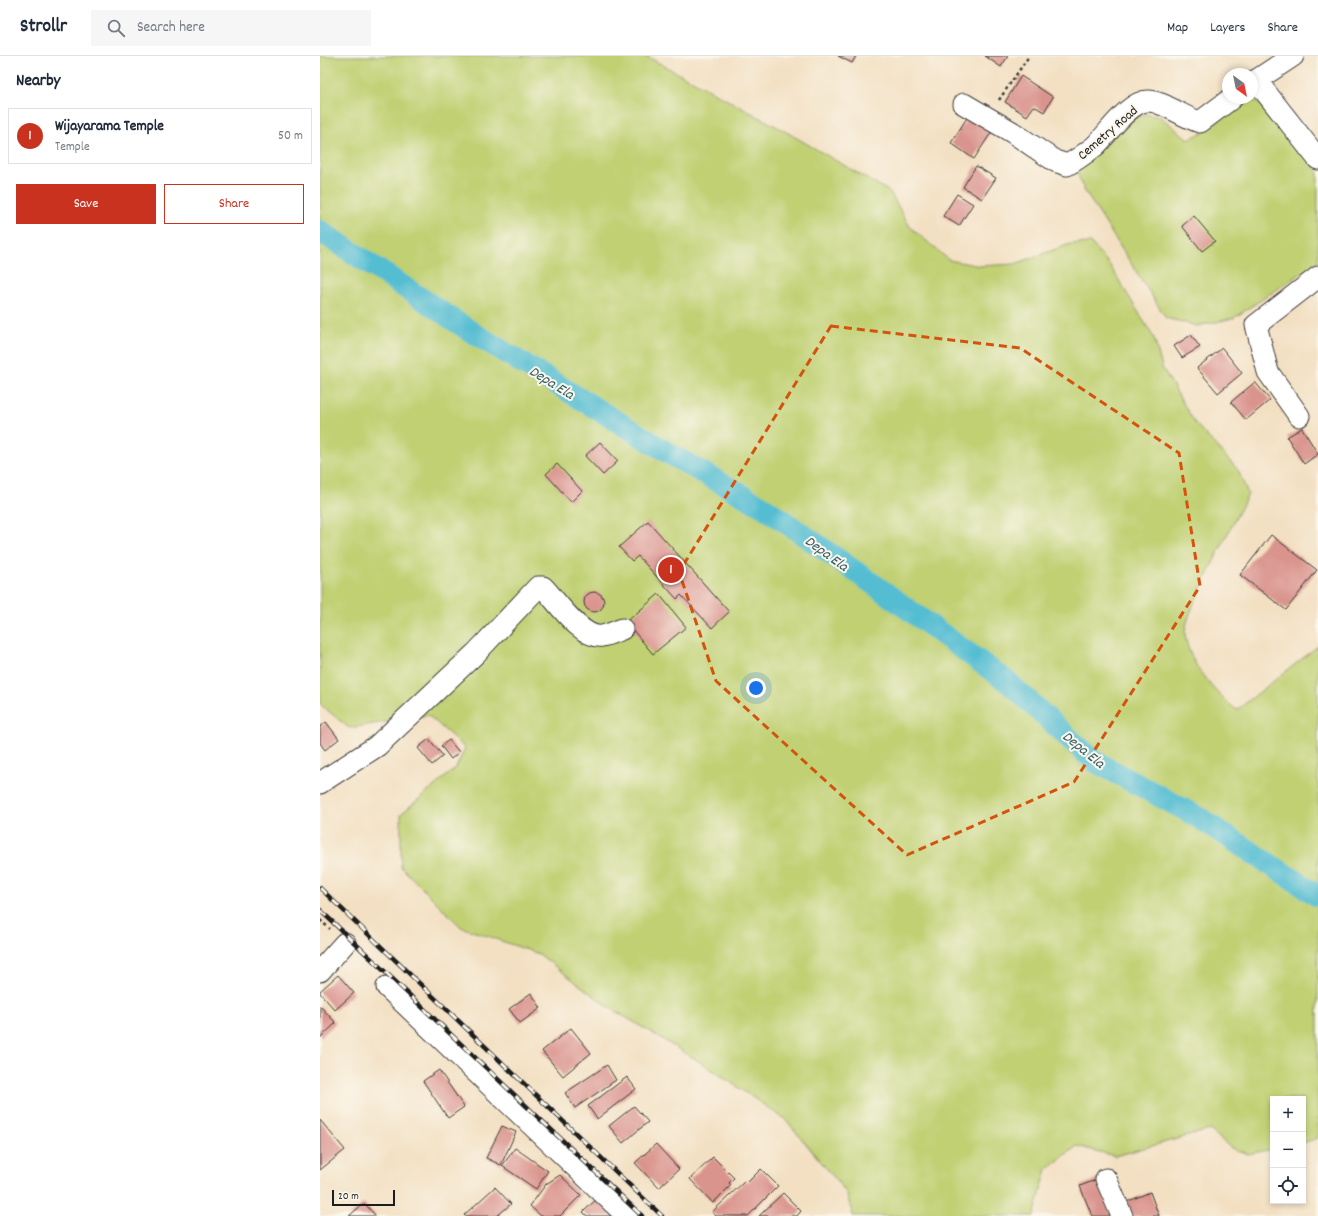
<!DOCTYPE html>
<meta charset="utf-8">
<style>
:root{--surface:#fff;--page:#f6f6f7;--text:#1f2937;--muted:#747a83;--line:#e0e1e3;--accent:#c8321e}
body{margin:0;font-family:Dekko,sans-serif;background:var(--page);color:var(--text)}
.controls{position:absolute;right:12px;bottom:12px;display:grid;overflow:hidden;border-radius:0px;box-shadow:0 2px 6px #0003}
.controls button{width:36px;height:36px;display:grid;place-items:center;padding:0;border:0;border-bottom:1px solid var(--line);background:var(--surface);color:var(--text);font:20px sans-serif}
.compass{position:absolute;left:902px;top:12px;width:36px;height:36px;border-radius:50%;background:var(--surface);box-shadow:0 2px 6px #0003;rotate:147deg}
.scale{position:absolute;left:12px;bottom:10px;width:63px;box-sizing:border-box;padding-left:4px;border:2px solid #1c1c1c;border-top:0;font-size:11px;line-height:14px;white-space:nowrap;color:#1c1c1c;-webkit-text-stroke:3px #fbf7ec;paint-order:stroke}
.you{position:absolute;left:436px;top:632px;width:14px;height:14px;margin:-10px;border:3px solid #fff;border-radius:50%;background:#1a73e8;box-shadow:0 0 0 6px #1a73e833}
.badge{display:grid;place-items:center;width:26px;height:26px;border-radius:50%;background:var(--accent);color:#fff;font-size:13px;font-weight:700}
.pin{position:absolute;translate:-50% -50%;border:2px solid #fff;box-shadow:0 1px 4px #0006}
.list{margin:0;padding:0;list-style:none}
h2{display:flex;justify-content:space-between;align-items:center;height:52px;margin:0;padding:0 16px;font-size:17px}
h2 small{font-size:13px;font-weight:400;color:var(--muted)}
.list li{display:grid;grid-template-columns:26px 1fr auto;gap:12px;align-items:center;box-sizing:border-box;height:56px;margin:0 8px 8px;padding:0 8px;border:1px solid var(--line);border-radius:0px}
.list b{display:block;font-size:15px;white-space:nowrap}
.list p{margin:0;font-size:13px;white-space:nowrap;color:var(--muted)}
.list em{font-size:13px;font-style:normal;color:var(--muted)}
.actions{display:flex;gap:8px;padding:12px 16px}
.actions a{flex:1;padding:9px 0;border:1px solid var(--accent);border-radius:0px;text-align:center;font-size:14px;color:var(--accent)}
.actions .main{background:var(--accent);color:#fff}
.icon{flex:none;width:22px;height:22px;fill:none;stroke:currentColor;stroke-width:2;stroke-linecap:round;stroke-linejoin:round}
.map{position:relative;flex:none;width:998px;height:1160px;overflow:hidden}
header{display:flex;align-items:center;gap:24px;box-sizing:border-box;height:56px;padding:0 20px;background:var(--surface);border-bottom:1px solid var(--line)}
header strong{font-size:19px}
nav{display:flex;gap:22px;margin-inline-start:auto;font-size:14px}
.search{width:280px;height:36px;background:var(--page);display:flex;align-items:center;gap:10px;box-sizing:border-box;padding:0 14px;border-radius:0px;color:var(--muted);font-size:15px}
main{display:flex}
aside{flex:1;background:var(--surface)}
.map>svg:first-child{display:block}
.green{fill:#c0d072;stroke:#6e7647}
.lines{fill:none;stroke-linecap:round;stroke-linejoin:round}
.canal{stroke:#55bdd2;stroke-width:22}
.building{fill:#da948e}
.street-casing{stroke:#3c3935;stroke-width:23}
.path{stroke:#3c3935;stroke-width:2.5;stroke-dasharray:3 3;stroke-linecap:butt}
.street{stroke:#fff;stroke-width:21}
.rail-casing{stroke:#1c1c1c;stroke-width:4.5}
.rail{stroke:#fbf7ec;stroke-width:3;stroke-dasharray:9;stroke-linecap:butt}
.marked{fill:none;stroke:#d4530e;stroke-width:3;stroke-dasharray:8 5;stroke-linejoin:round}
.labels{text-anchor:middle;stroke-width:4;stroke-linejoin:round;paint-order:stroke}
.street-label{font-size:14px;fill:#1c1c1c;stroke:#fbf7ec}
.water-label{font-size:15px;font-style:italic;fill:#335c65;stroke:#fbf7ec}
</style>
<header>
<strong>Strollr</strong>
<div class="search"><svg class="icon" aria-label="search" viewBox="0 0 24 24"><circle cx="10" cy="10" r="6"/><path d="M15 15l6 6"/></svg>Search here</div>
<nav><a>Map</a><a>Layers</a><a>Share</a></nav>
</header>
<main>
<aside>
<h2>Nearby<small></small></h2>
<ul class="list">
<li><span class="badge">1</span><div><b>Wijayarama Temple</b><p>Temple</p></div><em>50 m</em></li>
</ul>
<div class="actions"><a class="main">Save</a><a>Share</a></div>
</aside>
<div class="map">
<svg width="998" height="1160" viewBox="0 0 998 1160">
<rect width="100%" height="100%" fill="#fbf7ec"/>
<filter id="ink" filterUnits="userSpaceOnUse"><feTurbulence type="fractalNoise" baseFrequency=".025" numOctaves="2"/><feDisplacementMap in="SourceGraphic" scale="8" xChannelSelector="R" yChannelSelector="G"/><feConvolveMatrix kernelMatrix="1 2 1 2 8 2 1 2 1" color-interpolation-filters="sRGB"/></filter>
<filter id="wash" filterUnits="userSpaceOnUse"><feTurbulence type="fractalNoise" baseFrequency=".012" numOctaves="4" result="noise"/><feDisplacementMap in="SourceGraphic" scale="16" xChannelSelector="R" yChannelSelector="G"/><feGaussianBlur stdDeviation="0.9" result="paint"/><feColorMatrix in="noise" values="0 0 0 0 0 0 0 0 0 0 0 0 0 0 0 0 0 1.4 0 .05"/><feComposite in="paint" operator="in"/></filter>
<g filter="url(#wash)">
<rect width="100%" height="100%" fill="#f3e0c3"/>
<path class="green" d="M0 0H326L463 74 570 136 590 171 629 204 660 210 695 208 750 188 771 187 789 208 834 282 842 311 874 366 918 414 928 438C917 461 863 559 865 578 868 607 895 638 917 654L998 590V1082L983 1087V1043H953V1093L928 1098 911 1092 890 1074 795 1100 757 1090 727 1113 714 1160H533L526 1136 466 1064 385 1009 287 950 219 898 141 871 81 811V758L136 712 145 692 108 659 29 672 0 648Z
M927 42 938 46 998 115V206L914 262 877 270 846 262 764 134 756 114 811 64 825 58 841 61 868 83 882 77Z"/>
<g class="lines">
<path class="canal" d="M0 175 150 275 355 401 445 452 556 530 689 627 774 705 878 761 998 840"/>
</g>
<g id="blocks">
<path class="building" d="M518 0H536L532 7Z
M665 0H688L681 11Z
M701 20 733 41 724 56 714 50 707 60 685 46Z
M650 57 674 72 654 103 631 87Z
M656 110 676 122 662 143 643 131Z
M637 138 653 148 639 170 623 160Z
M874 160 895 185 882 195 862 170Z
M871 279 880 291 862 302 854 290Z
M902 292 922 317 898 337 877 312Z
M935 326 950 344 926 364 911 346Z
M982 372 998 398 984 408 967 381Z
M280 386 298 405 283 419 265 400Z
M237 408 262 435 251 446 226 418Z
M328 465 409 556 392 572 361 539 357 543 318 500 312 505 299 491Z
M951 479 997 514 966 554 920 519Z
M264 546a10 10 0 1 1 20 0a10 10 0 1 1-20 0Z
M339 538 366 571 333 598 306 566Z
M6 666 19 683 5 694 0 687V671Z
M109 683 123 700 112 709 98 692Z
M129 684 139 696 131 703 121 690Z
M18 919 34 937 15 954 0 937V935Z
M211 937 221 952 200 967 189 953Z
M0 950 16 967 0 982Z
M251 972 271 997 243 1020 222 995Z
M287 1009 296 1024 255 1052 245 1037Z
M119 1014 144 1051 128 1062 103 1025Z
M307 1021 316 1033 277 1063 268 1050Z
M314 1050 328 1066 303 1087 289 1070Z
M0 1064 25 1094 0 1114Z
M182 1070 196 1076 181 1109 166 1102Z
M336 1088 359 1113 339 1132 315 1107Z
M195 1092 228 1115 216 1133 182 1110Z
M393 1101 414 1122 409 1127 411 1129 393 1147 370 1123Z
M441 1113 458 1130 428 1160H396L392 1156 426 1124 428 1126Z
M240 1119 261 1139 240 1160H221L210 1150 226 1128Z
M778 1123 792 1160H772L760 1130Z
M175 1131 191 1148 177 1160H145L144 1159Z
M830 1136 839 1160H809L804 1147Z
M463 1137 481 1155 477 1160H439Z
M280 1140 300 1160H267L263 1156Z
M44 1147 56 1160H29Z"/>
</g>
</g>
<g filter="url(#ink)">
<use href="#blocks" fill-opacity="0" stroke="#3c3935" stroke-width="1"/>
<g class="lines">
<defs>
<path id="street" d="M936 24 998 103
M932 27 973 0
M644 48 692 76 735 105 747 109C757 104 766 97 775 90 788 78 809 45 828 45 843 45 864 62 880 66L912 42
M979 360 948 316 936 269 998 221
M0 727 57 690 156 597 218 531H223C236 544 261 583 282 580 288 579 296 575 302 573
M0 915 25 887
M67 931 307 1160
M786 1123 802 1160"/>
</defs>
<use href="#street" class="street-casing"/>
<path class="path" d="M679 44 709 0
M0 864 10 873"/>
<use href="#street" class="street"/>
<defs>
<path id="rail" d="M0 832 342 1160
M0 854 322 1160"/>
</defs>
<use href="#rail" class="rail-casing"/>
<use href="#rail" class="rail"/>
</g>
</g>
<path class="marked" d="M511 270 700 292 859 397 880 530 754 726 587 799 396 625 359 516Z"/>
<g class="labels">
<g class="street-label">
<text transform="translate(787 76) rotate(-41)" y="5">Cemetry Road</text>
</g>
<g class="water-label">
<text transform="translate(232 326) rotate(32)" y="5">Depa Ela</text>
<text transform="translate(507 497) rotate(36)" y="5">Depa Ela</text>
<text transform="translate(764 693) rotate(39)" y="5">Depa Ela</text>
</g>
</g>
</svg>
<div class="controls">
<button>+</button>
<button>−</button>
<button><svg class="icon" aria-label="locate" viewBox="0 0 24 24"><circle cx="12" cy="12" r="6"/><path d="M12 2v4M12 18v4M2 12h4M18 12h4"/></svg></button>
</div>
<svg class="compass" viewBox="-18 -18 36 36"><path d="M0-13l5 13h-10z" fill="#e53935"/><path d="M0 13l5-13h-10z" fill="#747a83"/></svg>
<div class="scale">20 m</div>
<div class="you"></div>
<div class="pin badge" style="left:351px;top:514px">1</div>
</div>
</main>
